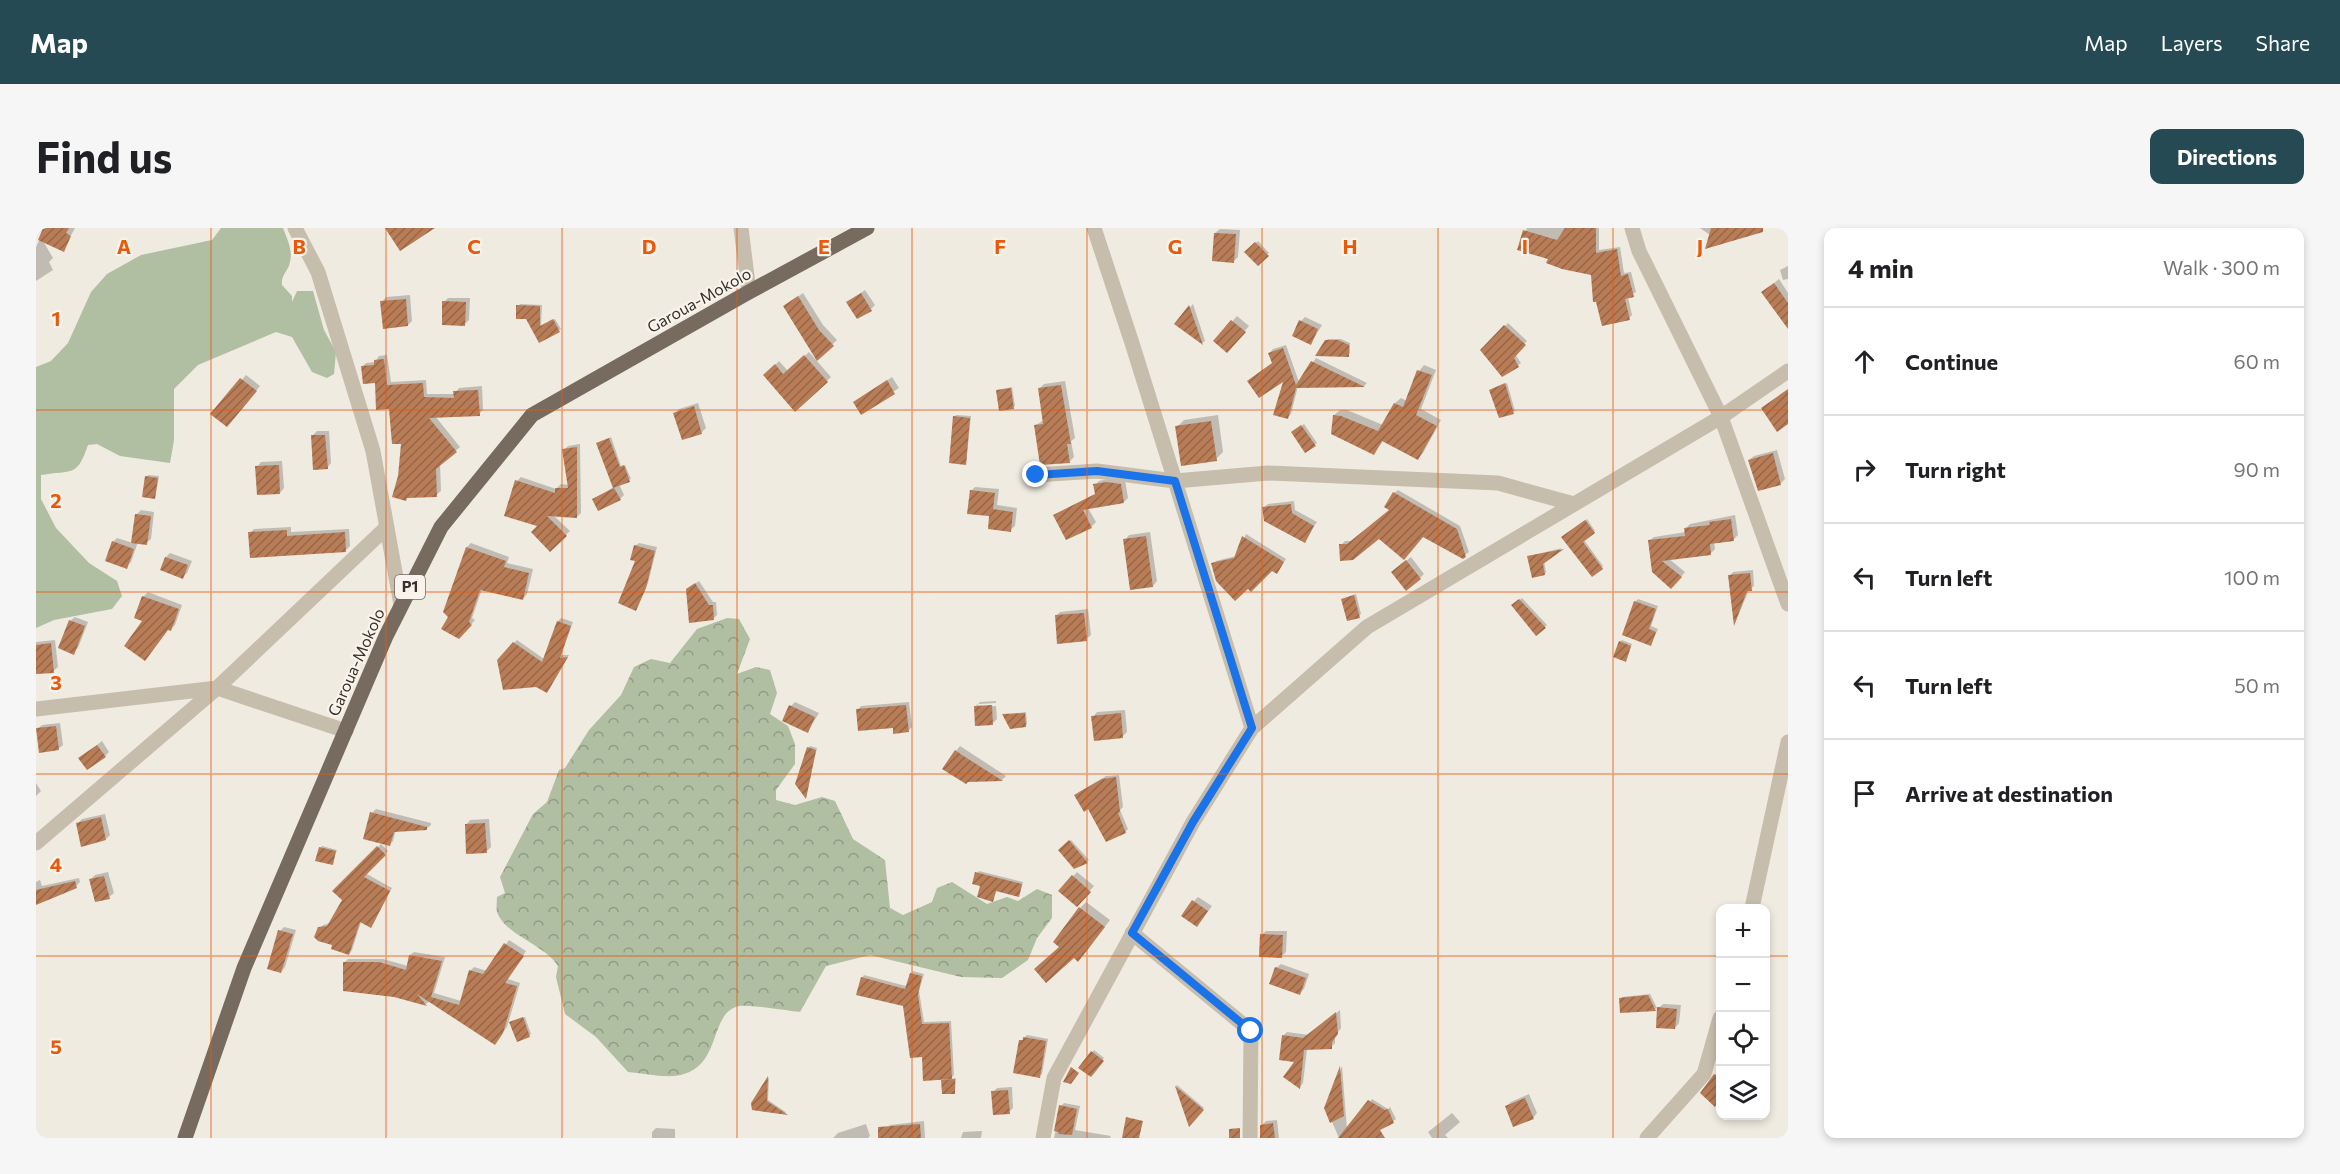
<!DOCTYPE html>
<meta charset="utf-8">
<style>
:root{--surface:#fff;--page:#f6f6f6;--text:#202124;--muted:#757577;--line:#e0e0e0;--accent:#254a53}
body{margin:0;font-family:Commissioner,sans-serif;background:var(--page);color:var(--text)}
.controls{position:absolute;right:18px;bottom:18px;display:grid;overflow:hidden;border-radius:12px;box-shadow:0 3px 9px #0003}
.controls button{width:54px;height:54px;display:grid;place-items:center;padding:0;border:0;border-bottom:2px solid var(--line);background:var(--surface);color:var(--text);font:30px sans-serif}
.stop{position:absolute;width:18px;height:18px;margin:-14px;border:4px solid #1a73e8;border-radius:50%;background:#fff}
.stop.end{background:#1a73e8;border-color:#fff;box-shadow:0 2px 6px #0008}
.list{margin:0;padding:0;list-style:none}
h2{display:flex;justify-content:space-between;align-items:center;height:78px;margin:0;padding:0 24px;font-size:26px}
h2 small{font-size:20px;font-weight:400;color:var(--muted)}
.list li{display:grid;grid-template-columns:39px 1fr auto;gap:18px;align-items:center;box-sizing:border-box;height:108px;padding:0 24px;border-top:2px solid var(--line)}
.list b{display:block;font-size:22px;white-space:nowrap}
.list em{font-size:20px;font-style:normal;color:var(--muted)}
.icon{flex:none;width:33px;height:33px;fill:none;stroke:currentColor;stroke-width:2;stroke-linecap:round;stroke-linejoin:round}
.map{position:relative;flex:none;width:1752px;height:910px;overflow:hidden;border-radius:12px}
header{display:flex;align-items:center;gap:36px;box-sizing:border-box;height:84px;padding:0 30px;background:var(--accent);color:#fff}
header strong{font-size:28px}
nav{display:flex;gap:33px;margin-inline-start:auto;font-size:21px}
.intro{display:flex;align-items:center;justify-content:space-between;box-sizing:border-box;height:144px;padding:0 36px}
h1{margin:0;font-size:42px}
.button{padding:15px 27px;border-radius:12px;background:var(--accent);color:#fff;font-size:21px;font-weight:700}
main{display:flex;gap:36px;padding:0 36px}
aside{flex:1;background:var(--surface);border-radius:12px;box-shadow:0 3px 9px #0003}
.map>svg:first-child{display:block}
.forest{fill:url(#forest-crowns)}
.green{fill:#b0bea2}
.shadow{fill:#0003}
.building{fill:url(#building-hatch)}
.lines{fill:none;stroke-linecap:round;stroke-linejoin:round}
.minor{stroke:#c7bdad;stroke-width:15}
.major{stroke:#776a5e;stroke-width:15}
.route{stroke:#1a73e8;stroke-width:8}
.grid{fill:none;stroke:#e8590c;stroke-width:1.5;stroke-opacity:0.55}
.labels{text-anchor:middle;stroke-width:4.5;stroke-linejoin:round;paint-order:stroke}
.shield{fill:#f8f4ec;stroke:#716b65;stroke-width:1.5}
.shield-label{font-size:15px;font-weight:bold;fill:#37302b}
.street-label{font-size:16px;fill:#37302b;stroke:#f8f4ec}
.grid-label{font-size:20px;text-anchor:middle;font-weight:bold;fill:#e8590c;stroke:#f8f4ec;stroke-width:4.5;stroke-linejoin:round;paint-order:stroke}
</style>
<header>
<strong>Map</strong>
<nav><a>Map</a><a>Layers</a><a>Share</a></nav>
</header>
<div class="intro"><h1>Find us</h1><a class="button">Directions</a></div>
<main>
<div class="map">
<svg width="1752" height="910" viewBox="0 0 1752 910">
<defs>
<pattern id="forest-crowns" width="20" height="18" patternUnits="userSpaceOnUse" patternTransform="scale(1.5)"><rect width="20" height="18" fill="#b0bea2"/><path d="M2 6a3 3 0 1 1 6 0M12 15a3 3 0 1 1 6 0" fill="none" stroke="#909b84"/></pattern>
<pattern id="building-hatch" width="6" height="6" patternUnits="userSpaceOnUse" patternTransform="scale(1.5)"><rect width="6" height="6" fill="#b87c57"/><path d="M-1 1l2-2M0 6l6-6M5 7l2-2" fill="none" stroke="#966648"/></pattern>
</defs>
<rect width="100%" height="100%" fill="#f0ebe0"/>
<path class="forest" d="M691 390 703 391 714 411 701 446 720 439 734 442 741 465 734 486 752 498 759 516V536L740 562V572L759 577 786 569 799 573 817 611 849 632 854 680 867 687 896 674 901 660 916 654 951 676 971 669 982 673 1001 661 1016 667V690L1001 710 992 732 966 750 925 749 834 727 790 738 764 784C752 783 712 776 703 778 671 785 688 843 638 848 623 849 606 845 592 844L560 809 529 786 520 749 522 738C509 717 469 707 461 684 460 680 461 673 461 669L469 665 464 649 497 586 511 574 523 542 529 540 553 502 585 467 598 439 615 431 634 435 661 401Z"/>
<path class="green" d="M185 0H247C251 11 257 22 254 34 252 44 245 46 246 57L256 68V74L261 63H277L288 102 300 124 298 146 291 150 276 144 256 109 240 104 162 137 138 161V212L134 235 84 228 61 216 52 217C41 249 37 242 5 247V271L20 300 53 335 81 353 86 368 76 381 18 392 0 400V139L15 133 32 115 55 64 71 46 105 27 176 12Z"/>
<path class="shadow" d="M9 0H39L27 22 7 13 17 30 13 34 17 42 0 53V19Z
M1491 0H1563V22L1584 19 1588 45 1595 44 1600 64 1592 69 1596 87 1593 90 1556 46 1483 21Z
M1664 0H1704L1674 7Z
M1184 1 1204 2 1202 29 1198 33 1179 5Z
M1222 13 1233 25 1222 36 1210 24Z
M1752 38V51L1747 52 1744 42Z
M1743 51 1752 65V84L1727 64Z
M829 62 839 77 835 81 812 74Z
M767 65 787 97 801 112 782 130 749 78Z
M374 67 376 93 372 97 346 74 350 69Z
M412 70H434L433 92 429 96 408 74Z
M484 76 506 77 505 98 519 91 525 101 504 113 491 90 482 78Z
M1157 76 1169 113 1166 115 1140 96Z
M1201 88 1213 98 1195 119 1179 113Z
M1269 89 1286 97 1275 115 1265 93Z
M1472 95 1491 113 1479 126 1485 135 1467 147 1446 122Z
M1292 111H1305L1314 115V125L1312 127 1290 113Z
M1250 117 1263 154 1280 130 1331 155 1328 158H1262L1255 186 1251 190 1249 150 1237 135 1234 125 1237 121Z
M773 124 795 149 759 182 729 147 743 133 752 143Z
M351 127 355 154 390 152 391 166H419L423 160 446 158 447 182 443 186 399 188 424 219 404 236 405 263 400 267 364 249 367 214 355 180 340 153 326 139 330 135 339 134 343 128Z
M1388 137 1400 142 1385 181 1405 192 1387 225 1382 230 1348 212 1338 225 1298 187 1304 182H1311L1347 197 1359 175 1365 170 1371 173 1383 143Z
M210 147 224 158 195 193 176 186Z
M856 149 863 160 825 185 819 174Z
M1029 153 1039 210 1035 213 1038 229 1033 234 1000 197 1008 192 1003 161 1008 156Z
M1471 155 1479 183 1477 184 1457 161Z
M976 159 979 178 977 179 962 162Z
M662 175 670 200 666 204 647 210 639 185 643 181Z
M920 187 935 188 930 236 918 189Z
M1182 187 1187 224 1180 231 1141 199 1148 192Z
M1268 196 1281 215 1269 223 1258 203Z
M281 203H293L295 235 291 240 276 208Z
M575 209 585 238 589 237 595 251 583 256 588 267 584 271H557L578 259 562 215Z
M544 216 545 285 541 289 517 287 534 303 514 322 481 253 485 249 520 261 525 256 533 257 528 222 532 218Z
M1741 222 1749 251 1744 256 1713 232 1718 228Z
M246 233 248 260 244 265 221 239 225 234Z
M112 247 123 248 119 270 111 249Z
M1076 250 1089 252 1092 270 1088 274 1052 280 1060 294 1055 299 1019 287 1066 264 1059 257 1063 253Z
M939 259 963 261 961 277 981 280 979 298 974 302 955 287 935 263Z
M1362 262 1424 298 1433 324 1429 327 1387 308 1343 309 1316 331 1305 317 1309 313H1316L1355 281 1358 265Z
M1258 273 1259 282 1281 294 1268 313 1228 279 1232 276Z
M105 282 118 284 115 311 110 315 102 314 95 334 90 339 77 314 81 310 97 315 100 287Z
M1699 287 1702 307 1697 312 1678 314 1679 321 1674 326 1632 330 1649 344 1640 355 1613 313 1618 309 1650 304V300L1654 296Z
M1551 291 1559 303 1548 312 1567 338 1566 340 1529 307Z
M255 299V304L313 301 314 318 309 323 214 305 218 301Z
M1114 304 1121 353 1117 358 1089 312 1093 307Z
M1210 306 1250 331 1243 341 1177 336 1180 333 1200 328Z
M435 315 473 329 471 335 497 341 491 366 487 371 446 361 436 390 439 392 423 410 414 389 431 319Z
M603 315 621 319 612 355 600 381 601 332 599 318Z
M1526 320 1508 333 1510 344 1509 346 1493 328Z
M134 325 156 333 151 345 147 349 130 329Z
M1375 329 1388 346 1384 350 1361 340Z
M1717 342 1718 358 1713 362 1699 395 1694 348 1697 344Z
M663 353 677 374H680L681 387 678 390 651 361Z
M112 364 146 377 139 397 135 401 109 392 107 369Z
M1320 366 1325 386 1323 388 1306 371Z
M1486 370 1511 397 1500 406 1477 378Z
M1602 371 1622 378 1615 398 1622 401 1615 416 1599 374Z
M1052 381 1055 407 1050 411 1020 388 1024 384Z
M39 389 52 394 42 420 37 425 34 393Z
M525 390 537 394 525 427H533L513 460 478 415 481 412 508 431 522 393Z
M19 412 22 439 17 443 0 445V414Z
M1586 412 1596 416 1591 430 1584 414Z
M960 473V475L942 476V479L960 478 961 491 957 495 939 479 944 474Z
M759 474 783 485 772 503 755 478Z
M873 474 876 499 872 503 822 482 825 478Z
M1089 482 1091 504 1086 509 1057 489 1061 484Z
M990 484 991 496 990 498 968 487Z
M24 495 27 517 22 521 2 501 6 497Z
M66 513 73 524 69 528 44 530Z
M774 518 781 520 770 569 772 520Z
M924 518 970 548 966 552H932L920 523Z
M1083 547 1087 579 1084 582 1092 601 1089 604 1043 564 1070 548Z
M0 555 5 563 0 568Z
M340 581 395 595V597L390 601 360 602 357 613 353 617 336 585Z
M69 586 74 607 70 611 41 596 46 591Z
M453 591 455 619 451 623 430 597 434 592Z
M1035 612 1053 632 1038 639 1024 622Z
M345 616 352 623 329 645 356 660 337 696 334 699 325 694 316 722 313 726 298 716 284 700 287 697 294 695 307 672 298 663Z
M286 618 301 622 296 635 284 620Z
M943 643 987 654 984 666 983 667 961 662 956 672 946 657 941 645Z
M72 644 78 665 73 669 55 651 59 647Z
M1041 644 1058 658 1041 677 1024 663Z
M43 650 44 654 40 658 0 676V654L4 652 6 658Z
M1162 669 1176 678 1165 693 1158 673Z
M1050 674 1074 692 1049 725 1038 729 1025 718 1044 680Z
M248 699 260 702 249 739 245 744 244 703Z
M1230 703H1251L1250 724 1245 729 1225 707Z
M473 712 490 723 472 751 484 755 471 799 462 812 394 773 390 776 359 767 308 735 312 731H347L372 738 374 727 378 724 409 729 398 765 425 773 434 743 438 739 451 743Z
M1245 736 1273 746 1268 761 1264 765 1240 740Z
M877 743 888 746 883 763 888 794 915 793 918 847 914 851 920 850 919 864 906 853 909 850 887 828 868 777 826 750 828 747 870 758Z
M1614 766 1621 780 1619 781 1585 784 1584 771 1586 769Z
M1627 776 1645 777 1643 795 1639 800 1623 780Z
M1304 782 1305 800 1299 808V815L1295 819 1271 821 1267 855 1264 859 1261 832 1247 808 1251 804 1273 807Z
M489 789 495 806 493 808 477 793Z
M991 807 1012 811 1006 846 1003 848 985 813Z
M1058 822 1068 830 1057 846 1044 839Z
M1306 838 1311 902 1336 871 1352 881 1354 879 1360 891 1332 910H1303L1290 880Z
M1683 844H1684V869L1679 877V847Z
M733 849 732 872 751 885 718 881 716 875Z
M1141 857 1168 880 1153 896 1140 858Z
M976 859 977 880 973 884 957 864 961 860Z
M1493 866 1501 885 1497 890 1471 878 1475 874Z
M1028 875 1044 878 1039 902 1075 908 1074 910H1018L1025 878Z
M1416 885 1424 894 1409 907 1412 910H1396L1392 904Z
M1241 892 1243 910H1225V898L1230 893Z
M888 893 889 910H848L849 902 854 897Z
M830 896 834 908 832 910H797L802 905Z
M620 900 639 901V910H616V904Z
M946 903 945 910H925L927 904Z"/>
<path class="building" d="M7 0H33L30 5 35 8 28 24 2 12Z
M349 0H399L364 23Z
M1529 0H1560V25L1581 21 1585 48 1592 46 1598 69 1589 71 1594 92 1566 98 1560 74H1557L1555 47 1526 41 1510 35 1512 31 1481 22 1487 2 1521 12Z
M1675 0H1727V4L1669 21Z
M1178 5 1200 6 1198 35 1176 33Z
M1219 14 1233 28 1222 38 1208 24Z
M1738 55 1752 75V101L1725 64Z
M825 65 836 83 821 91 810 74Z
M762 68 783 102 798 118 781 133 747 78Z
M370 71 372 98 347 101 344 73Z
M406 73 430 74 429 98 406 97Z
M480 77 504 78V98L517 91 524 104 503 115 490 91H480Z
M1153 77 1167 117 1138 96Z
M1195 92 1210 104 1191 125 1177 113Z
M1263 92 1282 101 1275 117 1256 108Z
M1468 97 1490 117 1478 130 1483 139 1466 149 1444 122Z
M1289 112H1302L1313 117V129L1279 128Z
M1247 120 1260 157 1275 133 1329 159 1260 160 1252 191 1237 187 1247 154 1223 170 1211 153 1236 135 1232 125Z
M768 127 792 154 759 184 727 147 739 136 747 146Z
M348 131 351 157 387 155 388 169 418 170 417 163 442 162 444 188 393 190 421 224 400 241 401 269 371 270 370 273 356 269 362 248 365 216H356L353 181 340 182 339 155 327 156 325 138 338 137V132Z
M1381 142 1396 147 1380 187 1401 198 1382 232 1346 213 1338 227 1295 206 1297 187 1305 188 1342 203 1358 175 1367 179Z
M204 150 221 163 191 199 174 186Z
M851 152 859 166 825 187 817 174Z
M1469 155 1478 186 1463 190 1453 162Z
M1025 157 1035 216H1031L1034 235 1004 237 998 197 1007 196 1002 160Z
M975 160 978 181 963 183 960 162Z
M1752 161V196L1741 204 1725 180Z
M658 178 666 206 646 212 637 185Z
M917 188 934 190 930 237 913 235Z
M1175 193 1181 233 1145 238 1139 198Z
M1265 197 1280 218 1269 225 1255 204Z
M275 207H289L292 241 277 242Z
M573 210 584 239 588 237 594 254 577 260 560 215Z
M541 219V290L511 288 531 308 514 324 495 304 501 298 468 288 479 252 519 265V260H532L526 221Z
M1737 225 1745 257 1722 263 1712 232Z
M243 237 244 266 221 267 219 238Z
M109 248 122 250 119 271 106 269Z
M1071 254 1085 256 1088 275 1047 282 1056 300 1030 312 1017 287 1059 266 1057 256Z
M578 260 585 272 562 283 556 271Z
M934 262 959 265 957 281 977 284 975 304 952 301 953 288 931 286Z
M1357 264 1421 301 1430 329 1427 331 1387 309 1368 332 1343 311 1317 332 1304 333 1303 316H1311L1353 282 1348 279Z
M1255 276 1256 285 1278 298 1269 315 1228 293 1226 279Z
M99 286 115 288 111 317 95 315Z
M1695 291 1698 313 1674 316 1675 327 1626 333 1646 349 1635 361 1616 344 1612 312 1649 308 1648 300 1674 297 1673 294Z
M1549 292 1559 305 1547 314 1567 341 1556 349 1525 309Z
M251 302V308L309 304 310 324 214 330 212 304Z
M1110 308 1117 359 1094 362 1087 311Z
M1206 308 1248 334 1241 346 1236 343 1215 364 1212 361 1199 373 1180 353 1175 335 1198 330Z
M76 313 98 321 91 341 69 333Z
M598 317 619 323 610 360 600 383 582 375 599 333 594 332Z
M430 319 470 333 468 339 493 345 487 372 444 362 433 394 436 397 423 411 405 401 412 389 407 384Z
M1528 321 1507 336 1509 347 1496 350 1491 328Z
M129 329 152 337 147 351 124 342Z
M1370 332 1385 351 1370 363 1355 344Z
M1714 345 1716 363H1711L1698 398 1692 347Z
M659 355 673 377H677L678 392 653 395 650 361Z
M1318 367 1324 390 1311 393 1305 371Z
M106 368 143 381 135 403 132 402 109 433 88 418 106 393 98 390Z
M1483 371 1510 400 1500 408 1475 377Z
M1598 373 1620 381 1613 401 1620 404 1615 418 1586 407Z
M1048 385 1051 413 1021 416 1019 387Z
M33 392 49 398 38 427 22 420Z
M521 393 535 398 524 430 532 429 511 465 500 459 467 462 461 432 477 414 506 434Z
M1583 413 1595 418 1590 434 1577 429Z
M15 415 18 445 0 446V417Z
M753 477 779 489 772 505 746 493Z
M870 477 873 504 857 506V500L822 503 820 481Z
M956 477 957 497 939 498 938 478Z
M989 485 990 499 974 501 966 486Z
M1085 485 1087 510 1058 513 1055 488Z
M20 498 23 522 3 525 0 500Z
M61 517 70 529 51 542 42 530Z
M771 519 780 522 770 571 759 556Z
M919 522 926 527 967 553 932 554 930 556 906 541Z
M1080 549 1084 584 1082 585 1090 605 1070 614 1052 581 1048 584 1038 567 1066 551Z
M334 584 391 599V602L358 604 354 618 327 611Z
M65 589 70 612 45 619 40 595Z
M449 595 451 625 430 626 429 596Z
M1033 612 1052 635 1038 641 1022 622Z
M341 618 350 627 328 649 354 663 335 700 324 694 313 727 295 721 296 717 282 713 278 709 282 699 291 698 306 672 296 663Z
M283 619 300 623 297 637 279 633Z
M939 644 986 656 983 669 960 663 957 674 941 669 944 658 936 656Z
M1036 647 1055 664 1041 679 1022 663Z
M68 648 74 671 59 674 53 651Z
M39 653 41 660 0 677V662Z
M1156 672 1172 683 1161 699 1145 688Z
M1043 679 1069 699 1042 734 1038 730 1010 755 998 741 1023 719 1017 714Z
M242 702 257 706 245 745 231 741Z
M1224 706 1247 707 1246 730 1223 729Z
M468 715 488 728 469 755 481 758 467 805 459 817 381 766 391 778 358 769 307 763V734H343L370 742 373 727 406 733 395 769 423 777 433 742 447 746Z
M1239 739 1270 750 1264 767 1233 756Z
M874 745 886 748 882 767 886 796 913 795 916 851 887 853 886 829 874 830 867 778 820 767 825 749 869 761Z
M1612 767 1620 783 1584 785 1583 770Z
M1621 779 1641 781 1639 801 1620 800Z
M1300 784 1302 806 1296 814V821L1268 822 1264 861 1247 849 1258 834 1243 832 1246 807 1267 810Z
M487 789 494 809 481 814 473 794Z
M987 809 1010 813 1004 850 977 845 983 812H987Z
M1055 823 1068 833 1055 849 1042 840Z
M1304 838 1308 888 1294 895 1288 880Z
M1035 839 1043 845 1035 856 1027 854Z
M1678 846 1684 849V868L1679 879 1664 865Z
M732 848 731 873 752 887 716 882 715 875Z
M919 851V866H906L905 852Z
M1139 858 1168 882 1153 899Z
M972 862 974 886 957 887 955 863Z
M1489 870 1498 891 1477 899 1469 878Z
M1332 872 1349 882 1352 881 1358 895 1344 902 1349 910H1302Z
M1023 877 1041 881 1036 907 1022 906 1023 904 1018 903Z
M1090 889 1107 893 1103 910H1086Z
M1237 895 1239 910H1224V897Z
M884 896 885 910H842V899Z
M1204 900V910H1193V901Z"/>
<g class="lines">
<path class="minor" d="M259 0 282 44 337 223 365 377
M705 0 713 64
M1058 0 1096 115 1216 500
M1596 0 1603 23 1685 189 1752 376
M1000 247 1061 243 1139 253 1232 245 1462 255 1538 276
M0 481 181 460 310 503
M0 615 181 460 351 299
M1716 680 1752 514
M1096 705 1215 803 1214 910
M1007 910 1018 850 1157 594 1216 500 1331 399 1685 189 1752 143
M1611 910 1668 846 1684 790"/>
<path class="major" d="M149 910 208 740 350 408 405 299 496 187 713 64 831 0"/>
</g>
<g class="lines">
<path class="route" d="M1000 247 1061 243 1139 253 1216 500 1157 594 1096 705 1215 803"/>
</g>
<path class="grid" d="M175 0V910M350 0V910M526 0V910M701 0V910M876 0V910M1051 0V910M1226 0V910M1402 0V910M1577 0V910M0 182H1752M0 364H1752M0 546H1752M0 728H1684M1730 728H1752"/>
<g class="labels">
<rect class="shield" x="359" y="347" width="30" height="24" rx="4.5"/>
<g class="shield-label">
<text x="374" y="364">P1</text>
</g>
<g class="street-label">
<text transform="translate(663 72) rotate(-29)" y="6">Garoua-Mokolo</text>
<text transform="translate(320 434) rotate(-66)" y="6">Garoua-Mokolo</text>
</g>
</g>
<g class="grid-label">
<text x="88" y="26">A</text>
<text x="263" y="26">B</text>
<text x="438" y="26">C</text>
<text x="613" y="26">D</text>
<text x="788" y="26">E</text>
<text x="964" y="26">F</text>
<text x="1139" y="26">G</text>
<text x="1314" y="26">H</text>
<text x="1489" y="26">I</text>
<text x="1664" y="26">J</text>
<text x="20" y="98">1</text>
<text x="20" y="280">2</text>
<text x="20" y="462">3</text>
<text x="20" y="644">4</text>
<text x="20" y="826">5</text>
</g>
</svg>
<div class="controls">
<button>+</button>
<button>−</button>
<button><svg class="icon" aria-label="locate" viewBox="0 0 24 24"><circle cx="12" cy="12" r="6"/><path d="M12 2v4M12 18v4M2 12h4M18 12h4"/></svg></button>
<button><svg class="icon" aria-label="layers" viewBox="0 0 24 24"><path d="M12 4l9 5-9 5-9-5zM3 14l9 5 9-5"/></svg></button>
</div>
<div class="stop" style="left:1215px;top:803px"></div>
<div class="stop end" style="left:1000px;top:247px"></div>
</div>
<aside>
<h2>4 min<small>Walk · 300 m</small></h2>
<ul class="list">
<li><svg class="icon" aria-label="ahead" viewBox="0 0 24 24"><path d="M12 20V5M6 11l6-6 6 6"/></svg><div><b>Continue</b></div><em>60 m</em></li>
<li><svg class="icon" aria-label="right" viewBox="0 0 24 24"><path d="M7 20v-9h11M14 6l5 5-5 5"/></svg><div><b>Turn right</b></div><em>90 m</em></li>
<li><svg class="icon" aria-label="left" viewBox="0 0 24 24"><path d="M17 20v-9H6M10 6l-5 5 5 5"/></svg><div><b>Turn left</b></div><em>100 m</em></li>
<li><svg class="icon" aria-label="left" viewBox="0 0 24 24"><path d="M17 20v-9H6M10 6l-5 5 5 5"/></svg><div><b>Turn left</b></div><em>50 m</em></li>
<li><svg class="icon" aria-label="arrive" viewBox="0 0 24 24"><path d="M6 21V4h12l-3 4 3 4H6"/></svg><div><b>Arrive at destination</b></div></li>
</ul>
</aside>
</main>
